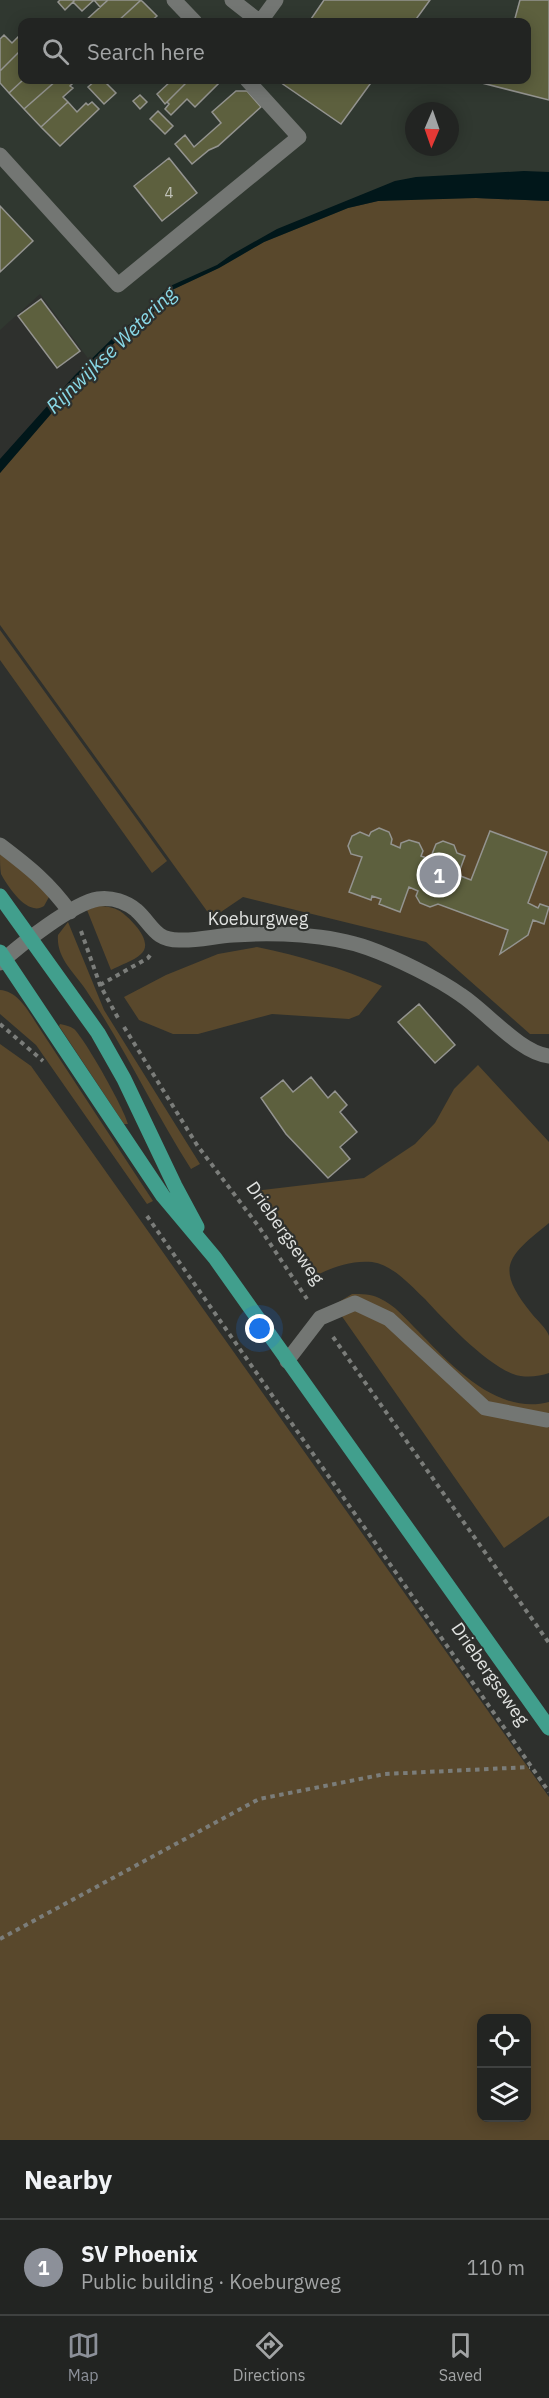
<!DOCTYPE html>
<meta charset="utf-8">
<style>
:root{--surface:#222422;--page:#2e302f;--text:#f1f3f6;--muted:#a2a4a5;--line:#3f4140;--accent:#8c9099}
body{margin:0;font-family:"IBM Plex Sans",sans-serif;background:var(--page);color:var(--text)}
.controls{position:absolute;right:18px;bottom:18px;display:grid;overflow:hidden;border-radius:12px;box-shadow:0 3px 15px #0003}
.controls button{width:54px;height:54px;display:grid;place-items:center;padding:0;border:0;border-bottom:2px solid var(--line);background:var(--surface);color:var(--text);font:30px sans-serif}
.compass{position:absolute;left:405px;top:102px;width:54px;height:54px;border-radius:50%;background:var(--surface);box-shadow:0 3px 15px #0003;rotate:182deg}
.you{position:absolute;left:260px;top:1329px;width:21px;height:21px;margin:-15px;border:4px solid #fff;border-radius:50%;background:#1a73e8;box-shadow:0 0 0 9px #1a73e833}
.badge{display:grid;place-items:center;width:39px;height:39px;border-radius:50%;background:var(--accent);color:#fff;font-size:20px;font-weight:700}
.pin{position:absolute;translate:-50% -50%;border:3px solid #fff;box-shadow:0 2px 6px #0006}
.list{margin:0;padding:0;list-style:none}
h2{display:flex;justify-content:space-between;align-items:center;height:78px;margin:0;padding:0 24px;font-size:26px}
h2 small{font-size:20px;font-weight:400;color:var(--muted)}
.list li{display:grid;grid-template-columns:39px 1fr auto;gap:18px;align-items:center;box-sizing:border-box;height:96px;padding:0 24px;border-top:2px solid var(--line)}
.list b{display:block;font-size:22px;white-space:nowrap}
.list p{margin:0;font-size:20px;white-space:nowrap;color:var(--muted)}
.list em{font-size:20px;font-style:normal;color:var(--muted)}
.icon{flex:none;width:33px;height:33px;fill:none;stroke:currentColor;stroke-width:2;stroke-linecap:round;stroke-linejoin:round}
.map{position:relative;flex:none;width:549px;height:2140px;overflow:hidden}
.search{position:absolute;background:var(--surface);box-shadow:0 3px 15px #0003;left:18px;right:18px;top:18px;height:66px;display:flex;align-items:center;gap:15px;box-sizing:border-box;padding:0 21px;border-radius:12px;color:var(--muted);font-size:22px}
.sheet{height:174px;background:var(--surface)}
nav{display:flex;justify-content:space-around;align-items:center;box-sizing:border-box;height:84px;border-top:2px solid var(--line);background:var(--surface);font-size:16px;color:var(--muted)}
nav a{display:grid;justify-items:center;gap:3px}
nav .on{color:var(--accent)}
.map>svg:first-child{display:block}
.built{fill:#303830;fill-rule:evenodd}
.green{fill:#59482c;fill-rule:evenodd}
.water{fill:#01171a}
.building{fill:#5d603e;stroke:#949490;stroke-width:1.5}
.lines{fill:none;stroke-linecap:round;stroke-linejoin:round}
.path{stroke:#7b7d7a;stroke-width:4;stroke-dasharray:4.5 4.5;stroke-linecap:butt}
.minor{stroke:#737673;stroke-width:15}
.major{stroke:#419f8d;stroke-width:15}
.labels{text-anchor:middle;stroke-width:4.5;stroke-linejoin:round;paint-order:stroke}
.number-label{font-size:15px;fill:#c0c2b8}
.street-label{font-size:18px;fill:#e1e3e1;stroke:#2e302d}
.water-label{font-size:20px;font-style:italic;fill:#89d9e7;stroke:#2e302d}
</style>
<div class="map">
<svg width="549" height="2140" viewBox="0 0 549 2140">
<rect width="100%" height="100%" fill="#2e302d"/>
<path class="built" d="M0 0H549V177L394 181 96 369 40 294 0 330ZM22 22H526V80H22ZM414 111H450V147H414Z"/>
<path class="green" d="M476 198 549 201V1034H530L426 942 243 897 212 918 0 625V473L81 379 119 338 152 314 172 290 219 268 264 242 348 208 378 201 399 199Z
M0 630 167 861 152 873 0 660Z
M0 854 32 878 49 897 44 906C28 917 8 887 1 874 0 868 0 860 0 854Z
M97 906C105 906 113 907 120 911 130 918 155 942 141 954 134 961 120 965 111 970L87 910Z
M68 922 104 1010 200 1164 191 1169C154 1111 125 1048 86 990 74 972 56 958 58 935Z
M257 947C300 956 341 968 382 986L359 1015 349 1019 272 1014 198 1034H173L139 1020 124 997 166 975 218 954Z
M0 990C18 991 29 1012 38 1026L153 1201 147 1204 36 1045 0 1014Z
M60 1024C64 1025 70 1026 74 1029 85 1039 125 1110 128 1124H124L59 1026Z
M0 1044 31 1066 549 1797V2140H0ZM482 2018H526V2118H482Z
M478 1065 549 1142V1223C507 1257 494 1267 532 1314 537 1320 547 1329 549 1336 549 1346 549 1363 549 1373 538 1377 524 1378 513 1374 486 1364 445 1321 425 1299 410 1285 393 1265 372 1262 352 1260 332 1267 315 1276L253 1191 364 1178 415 1144 435 1123 454 1089Z
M352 1294C361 1294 372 1294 379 1298 395 1305 406 1319 418 1331 450 1364 497 1416 549 1402V1516L504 1548 334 1305Z"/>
<path class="water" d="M524 171 549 172V201L476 198 378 201 348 208 264 242 219 268 172 290 152 314 119 338 81 379 0 473V459L75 375 117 334 148 310 168 287 217 265 231 255 277 229 395 181 416 177Z"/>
<path class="building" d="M60 0H75L65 10 58 2Z
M75 0H108L100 7 94 0 82 11 73 2Z
M108 0H141L117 22H84Z
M141 0 157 16 150 22H117Z
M324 0H430L414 22H309Z
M520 0H549V100L470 80H526V22H514Z
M21 34 22 49 0 71V39L4 35 12 43Z
M22 49 23 80 9 93 0 83V71Z
M23 80H57L24 109 9 93Z
M57 80H71L74 82 70 86 73 88 63 97 68 102 41 127 24 109Z
M96 80H103L116 93 104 104 88 87Z
M169 80H189L165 104 157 94 171 81Z
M189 80H217L220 82 195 107 187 99 171 115 165 109 169 104 167 102Z
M277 80H373L341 124Z
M236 91H247L261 107 218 146 209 150 192 164 175 144 185 135 194 147 221 123 212 112Z
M140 95 147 102 140 109 133 101Z
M68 102 77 112 86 103 88 105 92 102 99 109 60 146 41 127Z
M158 111 173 126 165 134 150 119Z
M169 158 197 193 162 221 134 186Z
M0 206 33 241 0 272Z
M41 299 80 351 57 368 18 316Z
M379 828 389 832 392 839 391 844 400 848 401 843 409 840 419 843 423 851 421 856 430 859 436 844 443 841 454 845 457 853 465 856 458 875 471 880 490 831 547 852 528 903 538 908 540 904 549 907 544 924 533 920 528 935 500 954 508 930 438 904 430 907 420 903 416 896 418 891 409 887 400 912 379 904 381 899 372 896 371 900 349 892 362 857 351 854 348 846 352 836 360 832 369 836 371 832Z
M419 1004 455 1045 435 1063 398 1022Z
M311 1077 328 1098 335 1091 347 1105 340 1112 357 1132 340 1147 350 1159 328 1178 286 1134 261 1098 283 1080 293 1092Z"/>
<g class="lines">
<path class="path" d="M81 931 100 985 118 1018
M100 985 148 958 151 954
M0 1024 43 1061
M124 1027 197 1145 259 1227 307 1299
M147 1216 549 1792
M333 1337 549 1643
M0 1939 259 1799 385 1774 530 1767"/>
<path class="minor" d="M174 0 195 22
M232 0 260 22 276 0
M0 155 118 285 299 137 247 80
M0 845C29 867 48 882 70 912
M0 963C20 945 73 903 98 899 112 897 126 902 136 910 152 924 154 940 179 940 197 941 215 936 233 935 274 932 329 934 368 948 396 958 437 978 461 995 487 1012 520 1053 549 1056
M287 1361 320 1318 355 1303 389 1319 485 1408 546 1420"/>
<path class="major" d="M0 896 98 1033 124 1079 175 1186 197 1227
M0 952 163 1196 215 1258 549 1728"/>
</g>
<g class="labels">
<g class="number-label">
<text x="169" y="198">4</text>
</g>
<g class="street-label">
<text x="258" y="925">Koeburgweg</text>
<text transform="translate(285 1233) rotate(55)" y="6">Driebergseweg</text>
<text transform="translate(490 1674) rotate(55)" y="6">Driebergseweg</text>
</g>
<g class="water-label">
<text transform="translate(111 350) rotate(-44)" y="7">Rijnwijkse Wetering</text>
</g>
</g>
</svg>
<div class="controls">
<button><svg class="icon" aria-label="locate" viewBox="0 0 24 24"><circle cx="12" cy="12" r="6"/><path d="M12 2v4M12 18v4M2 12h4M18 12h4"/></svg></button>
<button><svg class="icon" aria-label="layers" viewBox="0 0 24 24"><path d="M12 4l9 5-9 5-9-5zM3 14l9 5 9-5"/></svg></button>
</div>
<svg class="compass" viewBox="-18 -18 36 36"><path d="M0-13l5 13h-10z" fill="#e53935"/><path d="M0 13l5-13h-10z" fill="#a2a4a5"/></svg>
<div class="you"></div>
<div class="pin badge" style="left:439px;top:875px">1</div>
<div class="search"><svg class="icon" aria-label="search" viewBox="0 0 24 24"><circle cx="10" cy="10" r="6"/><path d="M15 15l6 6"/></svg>Search here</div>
</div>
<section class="sheet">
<h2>Nearby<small></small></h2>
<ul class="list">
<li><span class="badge">1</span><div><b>SV Phoenix</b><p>Public building · Koeburgweg</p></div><em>110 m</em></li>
</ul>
</section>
<nav>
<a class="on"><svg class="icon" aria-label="map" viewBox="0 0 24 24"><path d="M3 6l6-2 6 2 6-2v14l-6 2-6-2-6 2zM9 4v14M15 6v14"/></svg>Map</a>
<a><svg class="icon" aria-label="directions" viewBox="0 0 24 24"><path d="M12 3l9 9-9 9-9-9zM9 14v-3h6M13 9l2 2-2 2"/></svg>Directions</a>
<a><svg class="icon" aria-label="saved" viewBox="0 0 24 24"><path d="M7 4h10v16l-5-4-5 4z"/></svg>Saved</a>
</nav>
